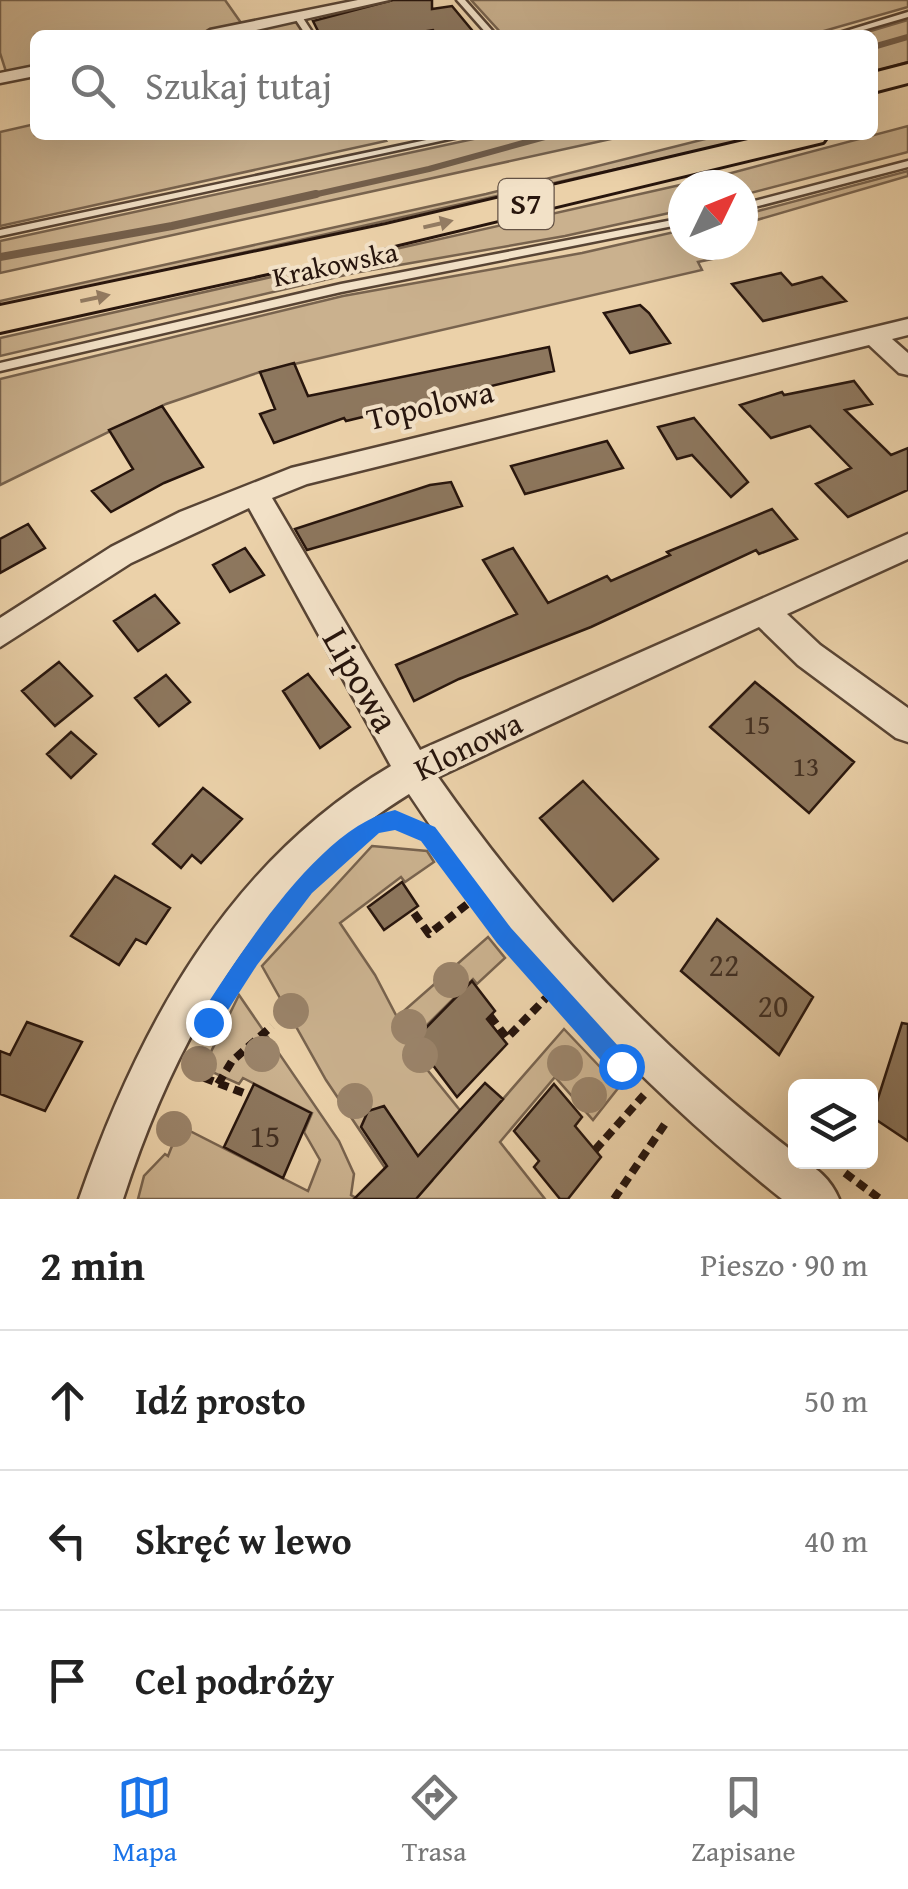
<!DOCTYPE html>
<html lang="pl">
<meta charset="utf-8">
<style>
:root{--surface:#fff;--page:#f6f6f6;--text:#222;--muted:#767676;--line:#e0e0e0;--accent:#1a73e8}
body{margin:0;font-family:"Gentium Book Plus",serif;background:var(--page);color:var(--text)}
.controls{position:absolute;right:30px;bottom:30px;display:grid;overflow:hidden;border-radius:15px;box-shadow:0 10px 40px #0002}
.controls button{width:90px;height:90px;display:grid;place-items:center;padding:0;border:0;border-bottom:2px solid var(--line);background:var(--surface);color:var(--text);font:50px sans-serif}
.compass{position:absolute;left:668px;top:170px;width:90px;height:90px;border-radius:50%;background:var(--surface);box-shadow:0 10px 40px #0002;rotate:47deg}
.stop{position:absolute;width:30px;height:30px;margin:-22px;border:8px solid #1a73e8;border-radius:50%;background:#fff}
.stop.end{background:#1a73e8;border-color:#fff;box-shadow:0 2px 10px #0008}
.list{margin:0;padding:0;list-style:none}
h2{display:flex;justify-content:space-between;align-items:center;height:130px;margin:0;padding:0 40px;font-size:42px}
h2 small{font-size:32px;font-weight:400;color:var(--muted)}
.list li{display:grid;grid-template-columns:65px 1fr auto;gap:30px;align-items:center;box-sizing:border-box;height:140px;padding:0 40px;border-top:2px solid var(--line)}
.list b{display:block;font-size:38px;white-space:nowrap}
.list em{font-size:32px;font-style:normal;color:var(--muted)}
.icon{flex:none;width:55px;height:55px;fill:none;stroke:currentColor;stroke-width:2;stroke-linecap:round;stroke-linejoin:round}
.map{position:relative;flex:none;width:908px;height:1199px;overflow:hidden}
.search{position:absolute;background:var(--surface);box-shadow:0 10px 40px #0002;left:30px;right:30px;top:30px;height:110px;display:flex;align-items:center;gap:25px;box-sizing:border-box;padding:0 35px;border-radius:15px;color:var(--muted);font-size:38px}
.sheet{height:550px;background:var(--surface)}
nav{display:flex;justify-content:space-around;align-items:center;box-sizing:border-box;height:140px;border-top:2px solid var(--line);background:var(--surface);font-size:28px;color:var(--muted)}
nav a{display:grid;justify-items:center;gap:5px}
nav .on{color:var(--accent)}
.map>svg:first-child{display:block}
.green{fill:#cab18e;stroke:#78634e;stroke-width:2.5}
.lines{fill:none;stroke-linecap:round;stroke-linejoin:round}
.stream-far1{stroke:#745f4b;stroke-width:6}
.stream{stroke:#745f4b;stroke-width:8}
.building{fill:#8d775e;stroke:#27150d;stroke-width:2.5}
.service-casing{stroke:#584434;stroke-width:5}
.minor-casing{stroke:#584434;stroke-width:5}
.motorway-casing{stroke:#27150d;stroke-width:6}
.path{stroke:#27150d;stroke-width:8;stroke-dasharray:10 6;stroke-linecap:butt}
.service{fill:#f2e1c7;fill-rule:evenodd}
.minor{fill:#f2e1c7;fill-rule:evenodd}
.motorway{fill:#ebd1a9;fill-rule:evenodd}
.tree{fill:#9a8369}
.oneway{fill:#937c63}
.route{fill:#1a73e8}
.labels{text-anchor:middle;stroke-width:8;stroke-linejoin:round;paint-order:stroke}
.far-street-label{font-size:28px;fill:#27150d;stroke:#f2e1c7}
.number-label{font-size:28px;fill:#402e21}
.shield{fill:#f2e1c7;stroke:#645245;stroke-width:2.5}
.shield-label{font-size:30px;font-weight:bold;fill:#27150d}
.street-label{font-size:32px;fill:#27150d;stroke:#f2e1c7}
.near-number-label{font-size:32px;fill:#402e21}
.near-street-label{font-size:38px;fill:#27150d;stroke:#f2e1c7}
</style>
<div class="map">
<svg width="908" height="1199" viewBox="0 0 908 1199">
<rect width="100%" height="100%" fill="#ebd1a9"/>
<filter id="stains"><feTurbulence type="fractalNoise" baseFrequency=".002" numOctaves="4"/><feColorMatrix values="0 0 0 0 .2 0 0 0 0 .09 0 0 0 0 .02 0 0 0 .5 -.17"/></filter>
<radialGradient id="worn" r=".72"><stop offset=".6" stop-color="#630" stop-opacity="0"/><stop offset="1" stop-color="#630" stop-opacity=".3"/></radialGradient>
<path class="green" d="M0 0H225L244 27 294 17 307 35H35V72L8 78 0 53Z
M471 0H908V7L810 35H503Z
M908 20V62L873 72V35H857Z
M35 124V135H381L386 141 0 226V132Z
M908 126V152L743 195V185H683V210L565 236 354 273 0 356V338L720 176Z
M492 135H629L0 273V241Z
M721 135H769L0 307V301L486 194Z
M908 171V176L743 224V215Z
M683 230V245H714L722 257 698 262 702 270 260 372 166 404 0 485V379L343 296 582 253Z
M372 846 427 851 434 862 405 882 401 877 340 923 375 975 397 1017 488 937 505 958 477 984 473 979 419 1033 431 1051 421 1062 476 1130 564 1029 619 1087 593 1120 555 1077 500 1142 545 1199H416L432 1181 407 1146 385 1168 326 1080 262 966Z
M239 995 339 1141 354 1174 351 1195 358 1199H138L144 1176 165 1154 168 1156 180 1126 308 1191 320 1160 304 1132 312 1113 243 1078 239 1084 203 1068Z"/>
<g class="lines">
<path class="stream-far1" d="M873 47 908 37
M304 197 429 169 552 135"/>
<path class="stream" d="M0 257 172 226 316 194"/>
</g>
<path class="building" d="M393 0H432V9L452 6 476 35H437L433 30 403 35H320L313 21Z
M781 273 792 285 822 277 846 301 763 321 732 284Z
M640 305 649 313 670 343 630 353 604 313Z
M549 347 554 371 346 421 344 418 274 443 260 414 275 409 260 372 294 363 308 396Z
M854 381 872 404 845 410 891 455 908 448V490L848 517 816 484 851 468 810 426 771 438 740 405 782 392 784 395Z
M162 406 203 467 164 483 111 512 92 491 133 469 109 430Z
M694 418 748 482 731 497 692 455 677 459 658 427Z
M607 441 623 468 525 494 511 466Z
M451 482 462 506 307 550 295 529 430 485Z
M772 509 797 539 759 554 756 550 591 627 459 679 414 701 396 665 517 614 483 560 513 548 548 603 607 576 611 581 670 555 667 552Z
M28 524 45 548 0 573V539Z
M245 548 264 575 230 592 213 565Z
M155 595 179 623 138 651 114 621Z
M59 662 92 696 55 726 22 691Z
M308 674 350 727 320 748 283 691Z
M166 675 190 702 159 726 135 698Z
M755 682 854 762 809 813 710 727Z
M71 732 96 754 71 778 47 754Z
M583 781 658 859 613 901 540 818Z
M203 788 242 819 201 863 192 855 181 868 153 844Z
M115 876 170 908 146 944 136 939 119 965 71 936Z
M402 882 418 906 384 930 368 907Z
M717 919 813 997 779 1055 681 971Z
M472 981 495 1011 487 1019 507 1044 457 1097 414 1040Z
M27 1022 82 1042 45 1111 0 1094V1051L10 1055Z
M902 1023 908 1024V1141L872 1117Z
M485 1083 503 1099 416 1199H354L387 1166 361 1127 368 1111 384 1106 418 1156Z
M254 1084 311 1113 283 1178 224 1147Z
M554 1084 582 1117 575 1126 601 1157 568 1199H560L534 1167 539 1161 514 1131Z"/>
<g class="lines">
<defs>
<path id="service" d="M457 0H465L496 35H488Z
M908 12V17L846 35H833Z
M298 15H301L314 35H306L294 17Z
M450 135H468L0 236V230Z
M908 161V167L743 210V204Z
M683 218V224L341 292 0 371V363L341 284Z"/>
<path id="minor" d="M358 0H389L234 35H202L210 30Z
M35 66V76L0 83V73Z
M908 319V335L892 339 908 353V375L899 373 869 345 307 484 272 498 420 750 908 534V559L787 614 820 645 908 708V742L896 738 798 665 759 627 438 777C538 920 658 1047 796 1154V1162C815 1162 832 1182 839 1199H782C637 1083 511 949 409 794 261 885 175 1038 123 1199H79C139 1026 228 862 391 766L249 508 131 563 0 647V618L111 547 180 512 291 468Z"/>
<path id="motorway" d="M908 64V83L873 92V73Z
M769 135H828L823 142 386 247 0 332V306L386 225Z"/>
</defs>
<use href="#service" class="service-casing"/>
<use href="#minor" class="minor-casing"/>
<use href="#motorway" class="motorway-casing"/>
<path class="path" d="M414 913 429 934 470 902
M490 1016 507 1038 546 998
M189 1072 249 1095
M218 1084 232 1061 272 1026
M595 1150 644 1095
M845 1173 880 1199
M614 1199 667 1121"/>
<use href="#service" class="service"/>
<use href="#minor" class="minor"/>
<use href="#motorway" class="motorway"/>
</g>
<g class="tree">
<circle cx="451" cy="980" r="18"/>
<circle cx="291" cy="1011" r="18"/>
<circle cx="409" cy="1027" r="18"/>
<circle cx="262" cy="1054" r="18"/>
<circle cx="420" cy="1055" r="18"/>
<circle cx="565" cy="1063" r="18"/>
<circle cx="199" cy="1064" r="18"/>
<circle cx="589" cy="1095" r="18"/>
<circle cx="355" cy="1101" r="18"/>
<circle cx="174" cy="1129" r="18"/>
</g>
<defs><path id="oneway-solid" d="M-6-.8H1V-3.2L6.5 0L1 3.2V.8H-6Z" transform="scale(2.5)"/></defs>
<g class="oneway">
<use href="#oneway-solid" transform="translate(438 224) rotate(-13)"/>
<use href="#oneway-solid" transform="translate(95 298) rotate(-12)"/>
</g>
<path class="route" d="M395 810 435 827 511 928 629 1058 632 1066 629 1074 621 1077 613 1074 497 943 421 841 395 830 379 833 312 893 257 965 215 1030 208 1033 200 1030 197 1022 200 1015C241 953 320 826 395 810Z"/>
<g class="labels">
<g class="far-street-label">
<text transform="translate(335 264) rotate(-12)" y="10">Krakowska</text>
</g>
<g class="number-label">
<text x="757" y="734">15</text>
<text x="806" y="776">13</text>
</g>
<rect class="shield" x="498.5" y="179" width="55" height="50" rx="8"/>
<g class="shield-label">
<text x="526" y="214">S7</text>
</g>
<g class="street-label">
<text transform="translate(430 405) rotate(-13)" y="11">Topolowa</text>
<text transform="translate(468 746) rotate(-26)" y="11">Klonowa</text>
</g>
<g class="near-number-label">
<text x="724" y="976">22</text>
<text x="773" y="1017">20</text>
<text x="265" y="1147">15</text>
</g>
<g class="near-street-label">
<text transform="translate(361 680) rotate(60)" y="13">Lipowa</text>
</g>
</g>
<rect width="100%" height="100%" filter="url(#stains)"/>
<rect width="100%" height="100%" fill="url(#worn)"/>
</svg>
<div class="controls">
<button><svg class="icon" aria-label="layers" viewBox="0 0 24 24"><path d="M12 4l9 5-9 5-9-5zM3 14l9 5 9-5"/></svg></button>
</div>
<svg class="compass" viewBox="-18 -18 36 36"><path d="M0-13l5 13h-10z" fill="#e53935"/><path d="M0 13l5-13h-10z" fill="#767676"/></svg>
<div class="stop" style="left:621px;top:1066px"></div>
<div class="stop end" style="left:208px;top:1022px"></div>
<div class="search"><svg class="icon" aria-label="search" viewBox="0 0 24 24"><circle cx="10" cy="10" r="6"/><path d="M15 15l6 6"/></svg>Szukaj tutaj</div>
</div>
<section class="sheet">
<h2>2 min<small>Pieszo · 90 m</small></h2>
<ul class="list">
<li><svg class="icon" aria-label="ahead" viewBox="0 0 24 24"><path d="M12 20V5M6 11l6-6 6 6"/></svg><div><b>Idź prosto</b></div><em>50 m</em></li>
<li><svg class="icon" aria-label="left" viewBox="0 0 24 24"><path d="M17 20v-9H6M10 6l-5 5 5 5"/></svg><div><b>Skręć w lewo</b></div><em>40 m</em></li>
<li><svg class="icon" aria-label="arrive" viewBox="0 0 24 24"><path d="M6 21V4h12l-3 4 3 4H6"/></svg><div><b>Cel podróży</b></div></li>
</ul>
</section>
<nav>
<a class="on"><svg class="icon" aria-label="map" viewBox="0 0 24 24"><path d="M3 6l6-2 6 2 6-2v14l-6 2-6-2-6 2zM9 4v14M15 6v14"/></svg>Mapa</a>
<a><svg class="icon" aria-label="directions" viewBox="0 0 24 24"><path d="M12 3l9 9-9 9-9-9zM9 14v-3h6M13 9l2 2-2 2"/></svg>Trasa</a>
<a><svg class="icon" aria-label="saved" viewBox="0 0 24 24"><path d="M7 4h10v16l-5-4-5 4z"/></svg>Zapisane</a>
</nav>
